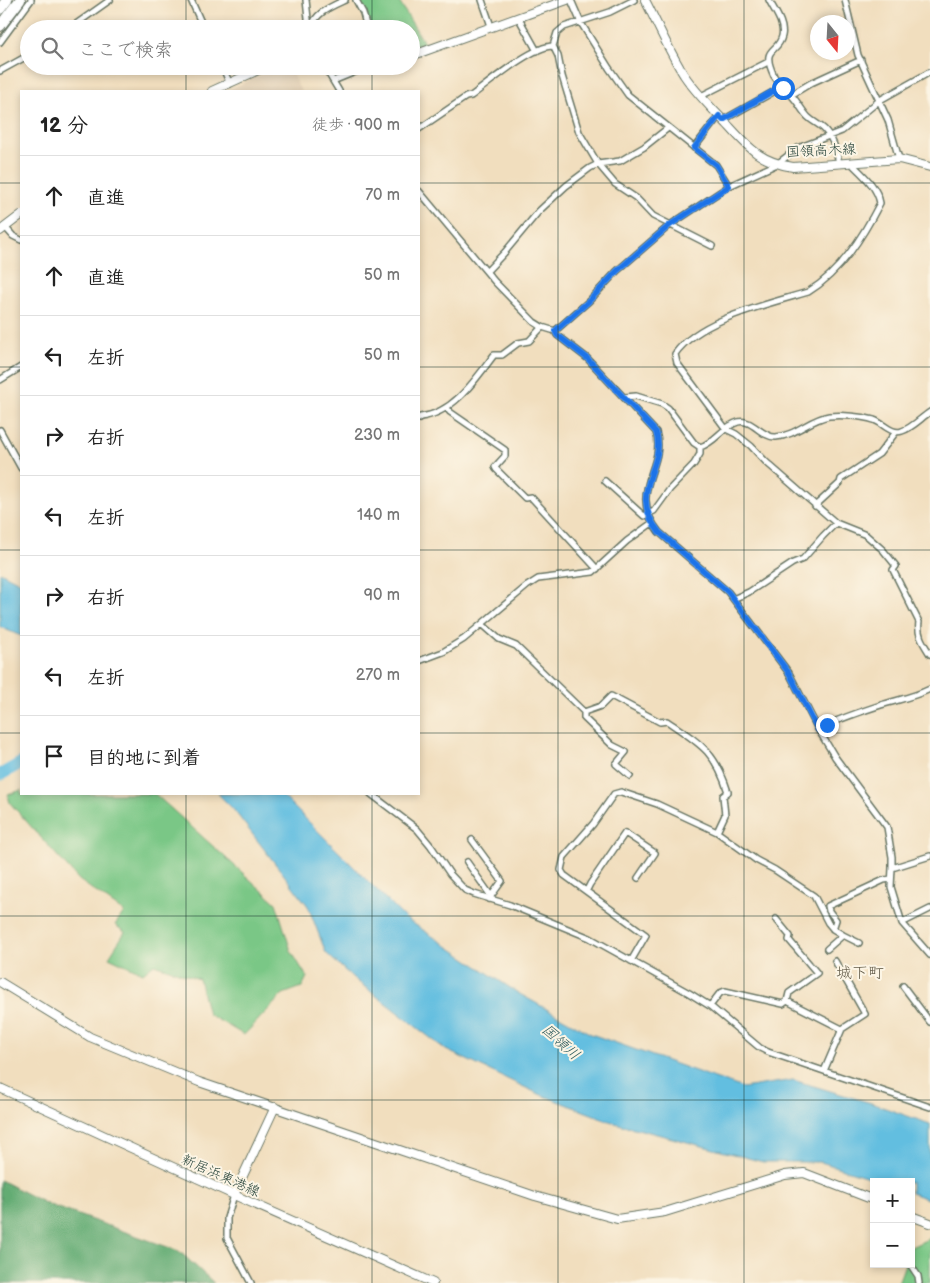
<!DOCTYPE html>
<html lang="ja">
<meta charset="utf-8">
<style>
:root{--surface:#fff;--page:#f2f2f2;--text:#222;--muted:#767676;--line:#e0e0e0}
body{margin:0;font-family:"Balsamiq Sans","Klee One",sans-serif;background:var(--page);color:var(--text)}
.controls{position:absolute;right:15px;bottom:15px;display:grid;overflow:hidden;border-radius:0px;box-shadow:0 2px 8px #0003}
.controls button{width:45px;height:45px;display:grid;place-items:center;padding:0;border:0;border-bottom:1px solid var(--line);background:var(--surface);color:var(--text);font:25px sans-serif}
.compass{position:absolute;left:810px;top:15px;width:45px;height:45px;border-radius:50%;background:var(--surface);box-shadow:0 2px 8px #0003;rotate:162deg}
.stop{position:absolute;width:15px;height:15px;margin:-11px;border:4px solid #1a73e8;border-radius:50%;background:#fff}
.stop.end{background:#1a73e8;border-color:#fff;box-shadow:0 1px 5px #0008}
.list{margin:0;padding:0;list-style:none}
h2{display:flex;justify-content:space-between;align-items:center;height:65px;margin:0;padding:0 20px;font-size:21px}
h2 small{font-size:16px;font-weight:400;color:var(--muted)}
.list li{display:grid;grid-template-columns:32px 1fr auto;gap:15px;align-items:center;box-sizing:border-box;height:80px;padding:0 20px;border-top:1px solid var(--line)}
.list b{display:block;font-size:19px;white-space:nowrap}
.list em{font-size:16px;font-style:normal;color:var(--muted)}
.icon{flex:none;width:28px;height:28px;fill:none;stroke:currentColor;stroke-width:2;stroke-linecap:round;stroke-linejoin:round}
.map{position:relative;flex:none;width:930px;height:1283px;overflow:hidden}
.search{position:absolute;background:var(--surface);box-shadow:0 2px 8px #0003;left:20px;top:20px;width:400px;height:55px;display:flex;align-items:center;gap:12px;box-sizing:border-box;padding:0 18px;border-radius:28px;color:var(--muted);font-size:19px}
.panel{position:absolute;background:var(--surface);box-shadow:0 2px 8px #0003;left:20px;top:90px;width:400px;height:705px;border-radius:0px}
.map>svg:first-child{display:block}
.built{fill:#e1ceb2}
.green{fill:#7ac786;stroke:#4c825d}
.forest{fill:#63ac73;stroke:#417454}
.water{fill:#62bee0;stroke:#407e8a}
.lines{fill:none;stroke-linecap:round;stroke-linejoin:round}
.river{stroke:#62bee0;stroke-width:12}
.street-casing{stroke:#687564;stroke-width:8}
.secondary-casing{stroke:#687564;stroke-width:10}
.highway-casing{stroke:#687564;stroke-width:12}
.street{stroke:#fff;stroke-width:5}
.secondary{stroke:#fff;stroke-width:8}
.highway{stroke:#fff;stroke-width:10}
.route{stroke:#1a73e8;stroke-width:6}
.grid{fill:none;stroke:#1f3d34;stroke-width:1;stroke-opacity:0.55}
.labels{text-anchor:middle;stroke-width:4;stroke-linejoin:round;paint-order:stroke}
.street-label{font-size:14px;fill:#1f3d34;stroke:#fcf5e5}
.water-label{font-size:15px;font-style:italic;fill:#305d5f;stroke:#fcf5e5}
.quarter-label{font-size:16px;fill:#645d4b;stroke:#fcf5e5}
</style>
<div class="map">
<svg width="930" height="1283" viewBox="0 0 930 1283">
<rect width="100%" height="100%" fill="#fcf5e5"/>
<filter id="ink" filterUnits="userSpaceOnUse"><feTurbulence type="fractalNoise" baseFrequency=".02" numOctaves="2"/><feDisplacementMap in="SourceGraphic" scale="10" xChannelSelector="R" yChannelSelector="G"/><feConvolveMatrix kernelMatrix="1 2 1 2 8 2 1 2 1" color-interpolation-filters="sRGB"/></filter>
<filter id="wash" filterUnits="userSpaceOnUse"><feTurbulence type="fractalNoise" baseFrequency=".0096" numOctaves="4" result="noise"/><feDisplacementMap in="SourceGraphic" scale="20" xChannelSelector="R" yChannelSelector="G"/><feGaussianBlur stdDeviation="1.12" result="paint"/><feColorMatrix in="noise" values="0 0 0 0 0 0 0 0 0 0 0 0 0 0 0 0 0 1.4 0 .05"/><feComposite in="paint" operator="in"/></filter>
<g filter="url(#wash)">
<rect width="100%" height="100%" fill="#f1debe"/>
<path class="built" d="M279 66H288L301 91H227Z"/>
<path class="green" d="M359 0H398L424 43 411 48V29H370L359 2Z
M21 790V794H155L276 903 291 951 307 977 302 987 283 994 244 1035 208 1014 199 979 154 964 143 973 109 957 125 932 115 925 124 912 79 880 10 803 8 795Z
M930 1238V1283H898L905 1264H911V1247Z"/>
<path class="forest" d="M0 1180 47 1204 179 1251 214 1283H0Z"/>
<path class="water" d="M0 572 21 583V636L0 627Z
M218 794H281L405 918 518 993 591 1034 743 1088 793 1080 871 1103 930 1124V1200L911 1193V1182H884L821 1162H763L615 1123 539 1094 446 1050 352 977 326 953 308 906 233 809Z"/>
<g class="lines">
<path class="river" d="M0 775 21 763"/>
</g>
</g>
<g filter="url(#ink)">
<g class="lines">
<defs>
<path id="street" d="M191 0 204 29
M306 0 309 28
M356 0 363 13 367 29
M482 0 491 26
M571 0 581 23 609 68 628 95 716 165 729 186
M769 0C774 10 785 24 782 36 778 54 760 46 774 76 779 84 786 89 792 96 798 102 802 111 808 117 813 122 819 124 824 129 832 137 837 152 839 163
M845 0 858 55 888 120 899 159
M518 17 537 51
M69 29 110 0
M311 29C314 13 332 6 345 0
M0 42 31 0
M553 46 558 56 562 76 579 132 598 164 615 184 636 198 653 216 712 246
M222 66 230 84
M324 66 333 81 360 70 363 66
M0 71 29 55
M333 81 339 91
M791 95 811 83 861 60
M701 96 768 62
M723 120 782 87
M419 129 466 97 471 96C489 83 532 46 553 46L557 33 564 27 610 12 634 0
M694 148 719 116
M850 162C862 174 877 186 880 203 863 236 841 272 808 292 769 304 699 319 675 354L677 363 726 429 736 434 751 446 766 462 836 523 866 535 883 550 896 566 893 570 919 622C917 635 923 643 930 654
M419 191 495 282 534 322 542 327 555 331 557 335 587 358 656 432C667 467 626 491 659 532L728 592 789 673 818 729 835 757 887 827 892 857V868
M5 227 13 236 21 240
M487 271 505 252 539 211 566 186 590 168 598 164 620 161 644 147 668 128
M555 331 589 301 617 271 670 225 729 186 777 164 798 148 842 131 880 100 930 72
M0 380 21 367
M625 397 636 396 662 404 668 408 694 443 700 447
M447 408 450 412 505 450V456L495 467 496 469 525 498 531 497 597 569
M419 419 420 417C453 414 476 379 494 355H502L518 343 529 341 542 327
M0 430 21 468
M605 481 644 516 654 511 670 489 694 464 700 454V447C715 443 723 426 738 422 752 418 762 438 776 437 795 436 810 419 829 416 842 415 861 416 874 420 883 423 892 435 902 431 912 428 921 418 930 412
M815 506 840 483 841 479 879 454 896 432
M733 599 749 592 793 563 803 559 823 536 836 523
M482 624 499 639 516 646 584 712 601 706 611 696 660 722 667 721C701 744 715 751 728 792L723 796 725 815 717 832
M419 661 443 652 464 639 527 586 538 579 593 572 627 541 652 523
M584 712V718L612 745 626 752 616 764 630 776
M818 729C838 719 860 712 881 705 897 700 914 697 930 689
M371 794 417 829 431 846 450 874 465 890 474 894 510 905 590 938 689 993 710 1006 760 1048 768 1052 930 1107
M472 840 502 881 489 899
M930 856 892 868 891 887 902 923 930 955
M467 862 491 896
M587 890 590 884 625 833 655 853 638 878
M776 919 790 936 789 940 817 973 789 993 787 1001 842 1029
M902 923 930 909
M833 929 836 920 829 911 828 906 884 880 891 879
M827 949 843 935 859 943
M631 961 646 935 564 875 561 870 564 857 593 824 614 794 621 792 657 804 717 832 756 860 775 870 814 896 828 923 833 929 843 935
M903 986 930 1022
M710 1006 720 993 725 991 783 1004 787 1001
M824 1071 842 1029 865 1014 835 961
M234 1195 227 1218V1238L251 1283
M910 1264 918 1276 919 1283"/>
<path id="secondary" d="M645 0C658 25 669 51 684 75 696 93 712 109 727 124 748 147 760 162 793 167L899 159 930 167
M411 56 567 0
M212 91 267 66
M0 231 21 215
M0 982 90 1037 199 1082 535 1196 617 1219 665 1212 785 1175 804 1173 874 1200
M0 1088 234 1195 433 1283
M234 1195 275 1107
M911 1216 930 1223"/>
<path id="highway" d="M0 9 7 0
M0 26 20 0"/>
</defs>
<use href="#street" class="street-casing"/>
<use href="#secondary" class="secondary-casing"/>
<use href="#highway" class="highway-casing"/>
<use href="#street" class="street"/>
<use href="#secondary" class="secondary"/>
<use href="#highway" class="highway"/>
</g>
</g>
<g class="lines" filter="url(#ink)">
<path class="route" d="M783 88 782 86 723 120 719 116 694 148 716 165 729 186 670 225 617 271 589 301 555 331 557 335 587 358 656 432C667 467 626 491 659 532L728 592 789 673 818 730 827 725"/>
</g>
<path class="grid" d="M186 0V29M372 0V29M558 0V1283M744 0V1283M186 66V91M372 66V91M0 183H21M419 183H930M0 367H21M419 367H930M0 550H21M419 550H930M0 733H21M419 733H930M186 794V1283M372 794V1283M0 916H930M0 1100H930"/>
<g class="labels">
<g class="street-label">
<text transform="translate(821 150) rotate(-3)" y="5">国領高木線</text>
<text transform="translate(221 1175) rotate(24)" y="5">新居浜東港線</text>
</g>
<g class="water-label">
<text transform="translate(561 1042) rotate(42)" y="5">国領川</text>
</g>
<g class="quarter-label">
<text x="860" y="978">城下町</text>
</g>
</g>
</svg>
<div class="controls">
<button>+</button>
<button>−</button>
</div>
<svg class="compass" viewBox="-18 -18 36 36"><path d="M0-13l5 13h-10z" fill="#e53935"/><path d="M0 13l5-13h-10z" fill="#767676"/></svg>
<div class="stop" style="left:783px;top:88px"></div>
<div class="stop end" style="left:827px;top:725px"></div>
<div class="search"><svg class="icon" aria-label="search" viewBox="0 0 24 24"><circle cx="10" cy="10" r="6"/><path d="M15 15l6 6"/></svg>ここで検索</div>
<section class="panel">
<h2>12 分<small>徒歩 · 900 m</small></h2>
<ul class="list">
<li><svg class="icon" aria-label="ahead" viewBox="0 0 24 24"><path d="M12 20V5M6 11l6-6 6 6"/></svg><div><b>直進</b></div><em>70 m</em></li>
<li><svg class="icon" aria-label="ahead" viewBox="0 0 24 24"><path d="M12 20V5M6 11l6-6 6 6"/></svg><div><b>直進</b></div><em>50 m</em></li>
<li><svg class="icon" aria-label="left" viewBox="0 0 24 24"><path d="M17 20v-9H6M10 6l-5 5 5 5"/></svg><div><b>左折</b></div><em>50 m</em></li>
<li><svg class="icon" aria-label="right" viewBox="0 0 24 24"><path d="M7 20v-9h11M14 6l5 5-5 5"/></svg><div><b>右折</b></div><em>230 m</em></li>
<li><svg class="icon" aria-label="left" viewBox="0 0 24 24"><path d="M17 20v-9H6M10 6l-5 5 5 5"/></svg><div><b>左折</b></div><em>140 m</em></li>
<li><svg class="icon" aria-label="right" viewBox="0 0 24 24"><path d="M7 20v-9h11M14 6l5 5-5 5"/></svg><div><b>右折</b></div><em>90 m</em></li>
<li><svg class="icon" aria-label="left" viewBox="0 0 24 24"><path d="M17 20v-9H6M10 6l-5 5 5 5"/></svg><div><b>左折</b></div><em>270 m</em></li>
<li><svg class="icon" aria-label="arrive" viewBox="0 0 24 24"><path d="M6 21V4h12l-3 4 3 4H6"/></svg><div><b>目的地に到着</b></div></li>
</ul>
</section>
</div>
